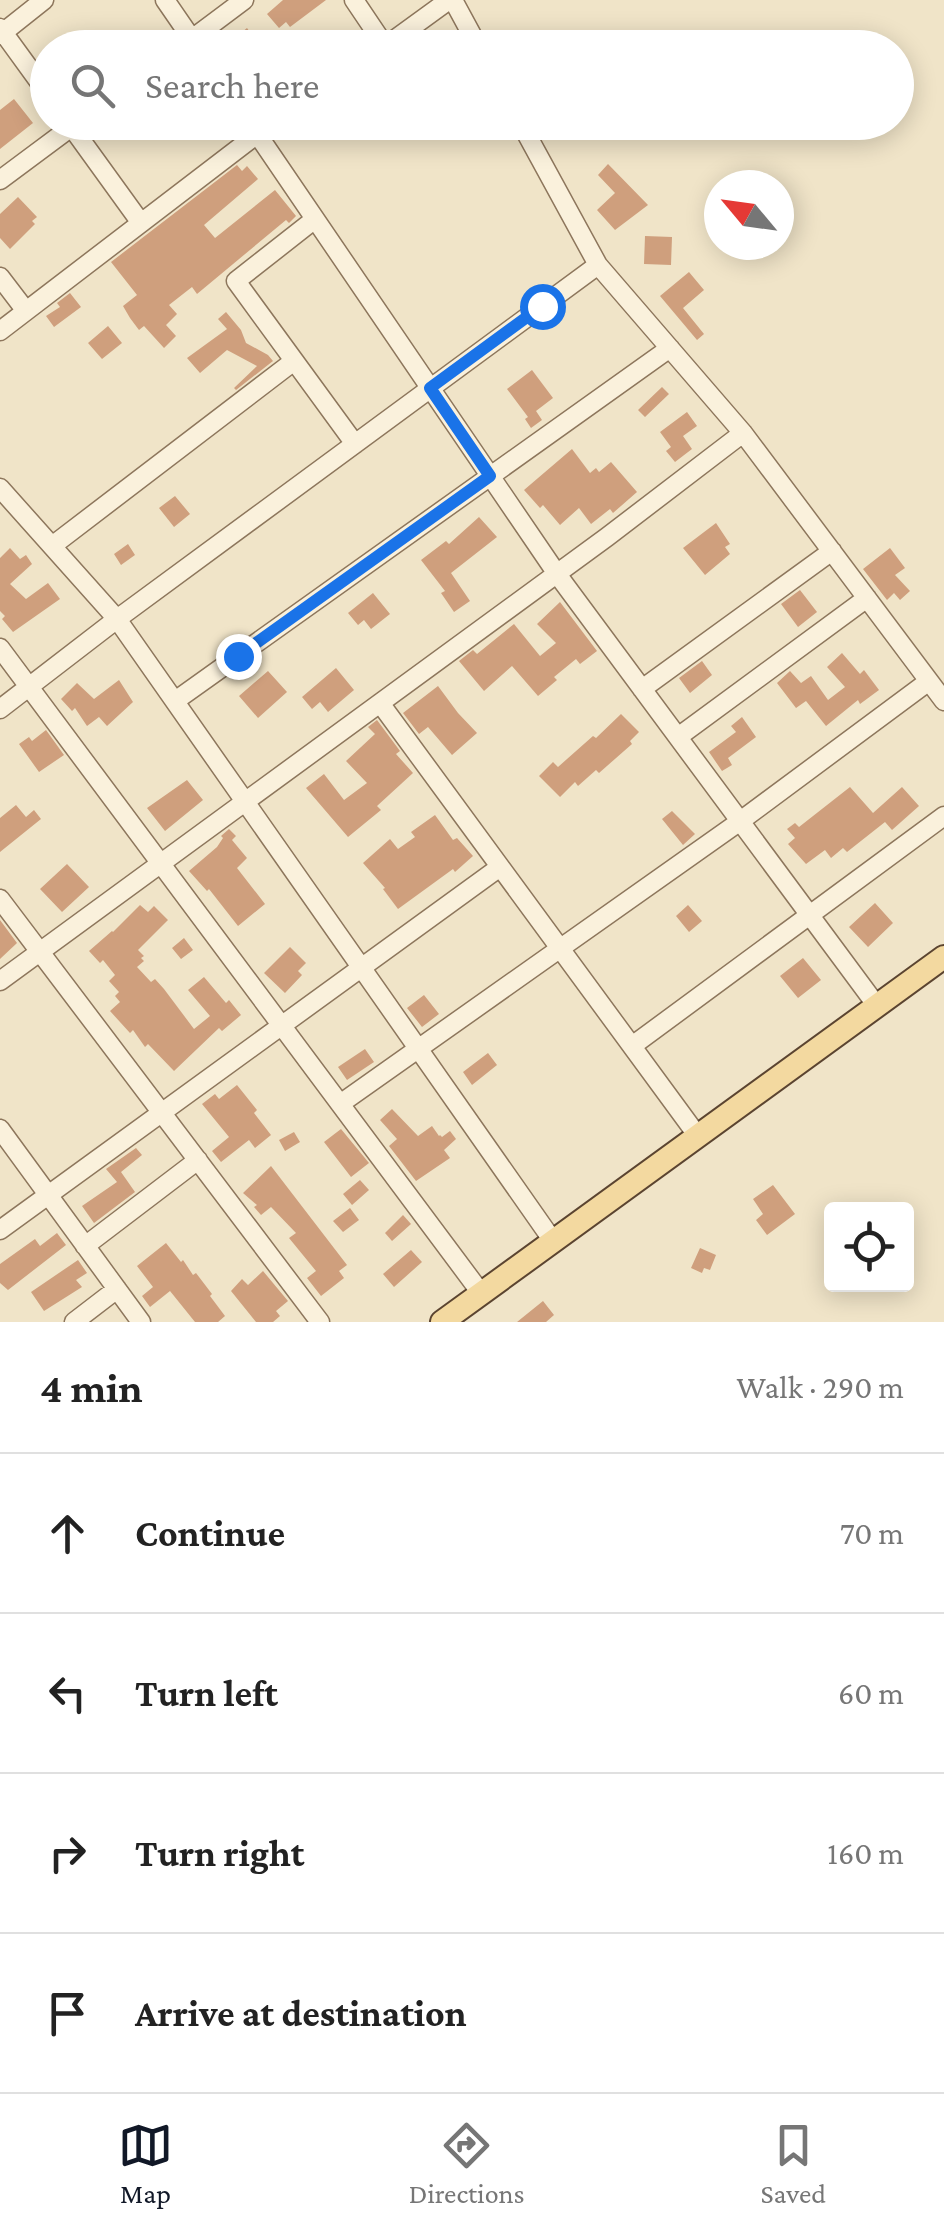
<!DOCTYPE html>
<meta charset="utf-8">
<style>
:root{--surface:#fff;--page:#f6f6f6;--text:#222;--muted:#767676;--line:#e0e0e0;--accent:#111827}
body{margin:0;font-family:"Crimson Pro",serif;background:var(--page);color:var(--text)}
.controls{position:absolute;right:30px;bottom:30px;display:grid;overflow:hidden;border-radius:10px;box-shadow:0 5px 25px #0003}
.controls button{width:90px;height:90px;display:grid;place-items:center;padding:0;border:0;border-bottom:2px solid var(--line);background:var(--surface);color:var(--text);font:50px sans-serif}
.compass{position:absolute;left:704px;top:170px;width:90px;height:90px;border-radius:50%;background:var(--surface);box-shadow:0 5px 25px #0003;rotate:299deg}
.stop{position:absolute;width:30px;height:30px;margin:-22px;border:8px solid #1a73e8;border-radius:50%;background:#fff}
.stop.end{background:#1a73e8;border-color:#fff;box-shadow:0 2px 10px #0008}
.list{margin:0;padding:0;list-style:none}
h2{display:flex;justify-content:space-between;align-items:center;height:130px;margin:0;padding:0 40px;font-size:42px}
h2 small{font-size:32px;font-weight:400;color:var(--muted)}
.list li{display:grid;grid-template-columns:65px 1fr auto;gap:30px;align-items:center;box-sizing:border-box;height:160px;padding:0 40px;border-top:2px solid var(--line)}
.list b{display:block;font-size:38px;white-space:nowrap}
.list em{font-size:32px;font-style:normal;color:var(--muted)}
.icon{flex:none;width:55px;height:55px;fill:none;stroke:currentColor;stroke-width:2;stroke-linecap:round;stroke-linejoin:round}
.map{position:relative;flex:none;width:944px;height:1322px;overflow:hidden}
.search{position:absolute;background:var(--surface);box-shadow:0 5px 25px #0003;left:30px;right:30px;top:30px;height:110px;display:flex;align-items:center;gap:25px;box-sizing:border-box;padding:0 35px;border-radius:55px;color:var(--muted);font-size:38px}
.sheet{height:770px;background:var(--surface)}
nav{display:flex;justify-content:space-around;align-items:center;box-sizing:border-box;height:140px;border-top:2px solid var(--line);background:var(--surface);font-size:28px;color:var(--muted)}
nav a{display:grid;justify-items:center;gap:5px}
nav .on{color:var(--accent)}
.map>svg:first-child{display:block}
.building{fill:#cf9f7d}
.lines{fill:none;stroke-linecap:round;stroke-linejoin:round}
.minor-casing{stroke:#8d765c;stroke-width:21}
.major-casing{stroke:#5b4430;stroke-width:26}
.minor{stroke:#faf1dc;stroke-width:18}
.major{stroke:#f3d9a0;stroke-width:22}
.route{stroke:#1a73e8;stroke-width:12}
</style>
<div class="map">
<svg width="944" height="1322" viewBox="0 0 944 1322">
<rect width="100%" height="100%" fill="#f0e4c8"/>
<path class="building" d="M283 0H326L290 27 286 22 279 28 267 14Z
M247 28 261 48H223Z
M14 99 33 123 0 149V110Z
M608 164 648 205 615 230 597 210 615 193 598 175Z
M237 165 242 171 247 166 258 179 204 225 215 238 275 190 296 216 289 223 286 220 197 294 192 287 169 305 177 314 166 325 176 336 164 348 144 326 139 330 130 318 123 306 137 295 111 262Z
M18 197 37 217 32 221 35 224 10 249 0 238V214Z
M645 236 672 237 671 265 644 264Z
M689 272 704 290 683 308 704 334 697 340 660 296Z
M70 293 81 307 54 327 46 316 60 307 57 303Z
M226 312 241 330 246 343 268 355 273 361 236 390 234 388 257 366 227 350 200 373 187 358 227 329 218 319Z
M108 326 122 343 102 359 88 343Z
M532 370 553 398 536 411 542 420 531 428 525 419 528 417 507 389Z
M662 387 669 394 645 417 638 410Z
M687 412 697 426 683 436 692 449 675 462 666 451 671 447 660 432Z
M572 449 590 473 596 468 599 472 611 462 637 492 613 513 610 509 591 524 579 508 560 525 543 505 540 508 524 490Z
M175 496 190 514 174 527 159 508Z
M479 517 497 537 451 573 470 601 454 612 441 593 445 591 421 560 446 541 449 544Z
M716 523 730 544 725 547 730 554 705 575 683 548Z
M128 544 135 555 121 565 114 554Z
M10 548 20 559 26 555 32 564 10 584 26 599 48 583 60 599 13 632 2 619 5 616 0 611V558Z
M890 548 905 568 895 575 910 591 900 600 894 593 887 600 863 569Z
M800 590 817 612 798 627 781 604Z
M373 593 390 614 371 629 364 620 358 625 348 613Z
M560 602 597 651 580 664 576 659 554 677 557 680 538 696 512 666 484 691 459 661 473 650 477 654 514 624 540 656 556 643 537 624Z
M842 653 860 674 864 670 879 690 860 704 858 700 826 726 806 701 796 708 777 683 790 671 801 683 811 676 828 700 845 687 827 667Z
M702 661 712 675 690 693 679 678Z
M336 668 354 690 328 712 320 702 312 709 302 697Z
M268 671 287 692 258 718 239 696Z
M119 680 133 702 107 726 99 717 87 726 75 708 72 711 61 699 77 683 94 699Z
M438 686 458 713 477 733 452 755 428 727 419 734 403 713Z
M621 714 639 732 630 741 632 744 599 773 596 770 578 786 575 782 560 797 539 776 553 762 558 767 593 736 596 738Z
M742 717 756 737 728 758 732 765 722 771 709 752 736 732 731 726Z
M377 720 400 751 396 754 413 773 377 806 381 810 348 837 306 788 324 774 344 800 367 783 346 761 375 734 368 727Z
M46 730 64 755 39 772 19 744 29 737 32 741Z
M187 780 203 800 165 831 147 808Z
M850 787 873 813 902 787 919 806 892 830 885 822 847 852 843 848 831 858 825 850 806 864 788 844 795 838 787 829 795 823 799 827Z
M16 805 26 817 34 810 41 819 0 852V818Z
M672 811 695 834 683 845 662 819Z
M435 815 453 840 457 838 473 856 455 872 453 869 398 909 383 889 385 888 363 863 390 839 398 849 415 837 411 832Z
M229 829 236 836 232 840 247 858 237 868 265 904 238 926 209 889 207 891 189 871 217 847 223 838 221 836Z
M67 864 89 887 62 912 40 889Z
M875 903 893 923 868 947 849 927Z
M140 905 148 912 154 906 168 920 138 950 144 956 141 958 144 961 137 967 151 982 155 979 164 989 194 1029 210 1016 188 990 204 977 226 1003 229 1000 241 1015 222 1031 219 1028 174 1071 148 1044 145 1047 133 1030 130 1033 110 1011 120 1002 115 996 119 992 109 981 115 975 103 960 100 963 89 951 112 931 113 932Z
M688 905 702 921 689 932 676 916Z
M0 920 17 943 0 959Z
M184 938 193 950 181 959 172 948Z
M290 947 306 963 298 971 302 975 285 993 264 973Z
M803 958 821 980 798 998 780 976Z
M424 995 439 1014 422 1027 407 1008Z
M365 1049 374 1062 347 1080 338 1067Z
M488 1053 497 1065 472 1085 463 1072Z
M237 1085 257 1110 254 1113 271 1135 255 1148 249 1140 221 1162 212 1151 229 1137 202 1104 215 1094 219 1099Z
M392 1109 418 1136 432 1126 439 1136 440 1135 442 1137 450 1131 456 1139 444 1150 450 1158 416 1181 389 1146 397 1139 380 1120Z
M341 1129 369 1163 351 1177 324 1142Z
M294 1132 300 1142 285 1151 279 1140Z
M136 1148 142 1155 121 1172 135 1192 94 1223 82 1206 117 1182 106 1169Z
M271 1166 347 1265 339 1271 344 1278 321 1296 307 1278 316 1271 289 1238 296 1233 271 1207 261 1215 254 1207 257 1205 243 1193Z
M360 1180 369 1190 352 1205 343 1194Z
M773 1185 795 1214 767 1235 756 1220 763 1214 753 1199Z
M350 1208 359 1220 343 1232 333 1221Z
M403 1215 411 1224 392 1241 385 1233Z
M57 1233 66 1245 8 1290 0 1283V1264L35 1239 40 1246Z
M166 1243 181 1262 183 1260 193 1275 196 1273 212 1294 210 1296 225 1316 218 1322H195L170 1291 150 1307 142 1296 153 1287 137 1266Z
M700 1248 716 1255 710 1270 704 1268 702 1273 691 1268Z
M411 1250 422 1262 394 1287 383 1274Z
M78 1260 87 1273 76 1280 82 1287 44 1311 31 1292Z
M263 1271 288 1301 276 1311 280 1316 273 1322H256L231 1291 242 1279 248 1285Z
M543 1301 554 1315 546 1322H517Z"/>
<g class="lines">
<defs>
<path id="minor" d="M165 0 196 45
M354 0 385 46
M453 0 479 48
M0 28 48 94
M0 35 44 0
M180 48 244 0
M383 48 449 0
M68 122 141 223
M249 122 557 574 877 1006
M520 122 598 265 743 433 944 701
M0 180 78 122
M315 219 236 281 355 444
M0 277 26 311
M0 331 273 122
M0 488 117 619 553 1241
M52 546 294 361
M0 648 481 1293
M642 689 832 551
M175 701 670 348
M380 703 697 1135
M0 709 117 619 598 265
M678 737 867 598
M0 899 320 1322
M0 981 607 537 743 433
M632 1046 944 816
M340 1104 739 822 929 681
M0 1129 141 1322
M0 1230 500 867
M85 1246 198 1160
M74 1322 117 1289"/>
<path id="major" d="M442 1322 944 957"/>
</defs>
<use href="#minor" class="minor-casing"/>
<use href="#major" class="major-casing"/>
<use href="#minor" class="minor"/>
<use href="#major" class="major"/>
</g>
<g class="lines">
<path class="route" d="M238 656 490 476 430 388 542 306"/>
</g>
</svg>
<div class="controls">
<button><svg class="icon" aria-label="locate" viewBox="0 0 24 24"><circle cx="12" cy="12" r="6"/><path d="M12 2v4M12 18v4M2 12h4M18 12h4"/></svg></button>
</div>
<svg class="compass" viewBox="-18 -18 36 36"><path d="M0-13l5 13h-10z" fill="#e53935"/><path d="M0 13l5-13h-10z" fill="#767676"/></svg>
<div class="stop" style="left:542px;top:306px"></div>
<div class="stop end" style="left:238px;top:656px"></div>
<div class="search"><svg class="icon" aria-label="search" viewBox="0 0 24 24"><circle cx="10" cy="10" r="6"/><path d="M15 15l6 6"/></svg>Search here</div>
</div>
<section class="sheet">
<h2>4 min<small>Walk · 290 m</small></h2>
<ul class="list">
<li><svg class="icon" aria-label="ahead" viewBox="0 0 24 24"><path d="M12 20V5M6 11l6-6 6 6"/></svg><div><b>Continue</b></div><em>70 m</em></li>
<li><svg class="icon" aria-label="left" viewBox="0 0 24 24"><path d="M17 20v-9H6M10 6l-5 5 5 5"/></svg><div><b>Turn left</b></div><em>60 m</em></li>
<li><svg class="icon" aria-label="right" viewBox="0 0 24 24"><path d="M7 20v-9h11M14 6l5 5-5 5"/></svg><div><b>Turn right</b></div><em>160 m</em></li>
<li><svg class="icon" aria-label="arrive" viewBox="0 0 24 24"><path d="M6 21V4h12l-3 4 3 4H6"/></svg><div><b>Arrive at destination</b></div></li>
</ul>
</section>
<nav>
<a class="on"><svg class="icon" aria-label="map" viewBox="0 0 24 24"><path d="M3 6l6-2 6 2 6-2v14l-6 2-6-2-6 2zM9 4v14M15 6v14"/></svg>Map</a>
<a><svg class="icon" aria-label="directions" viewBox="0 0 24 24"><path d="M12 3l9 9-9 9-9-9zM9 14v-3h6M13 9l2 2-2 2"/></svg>Directions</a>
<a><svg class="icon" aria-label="saved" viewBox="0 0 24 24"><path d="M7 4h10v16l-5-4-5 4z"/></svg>Saved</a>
</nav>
